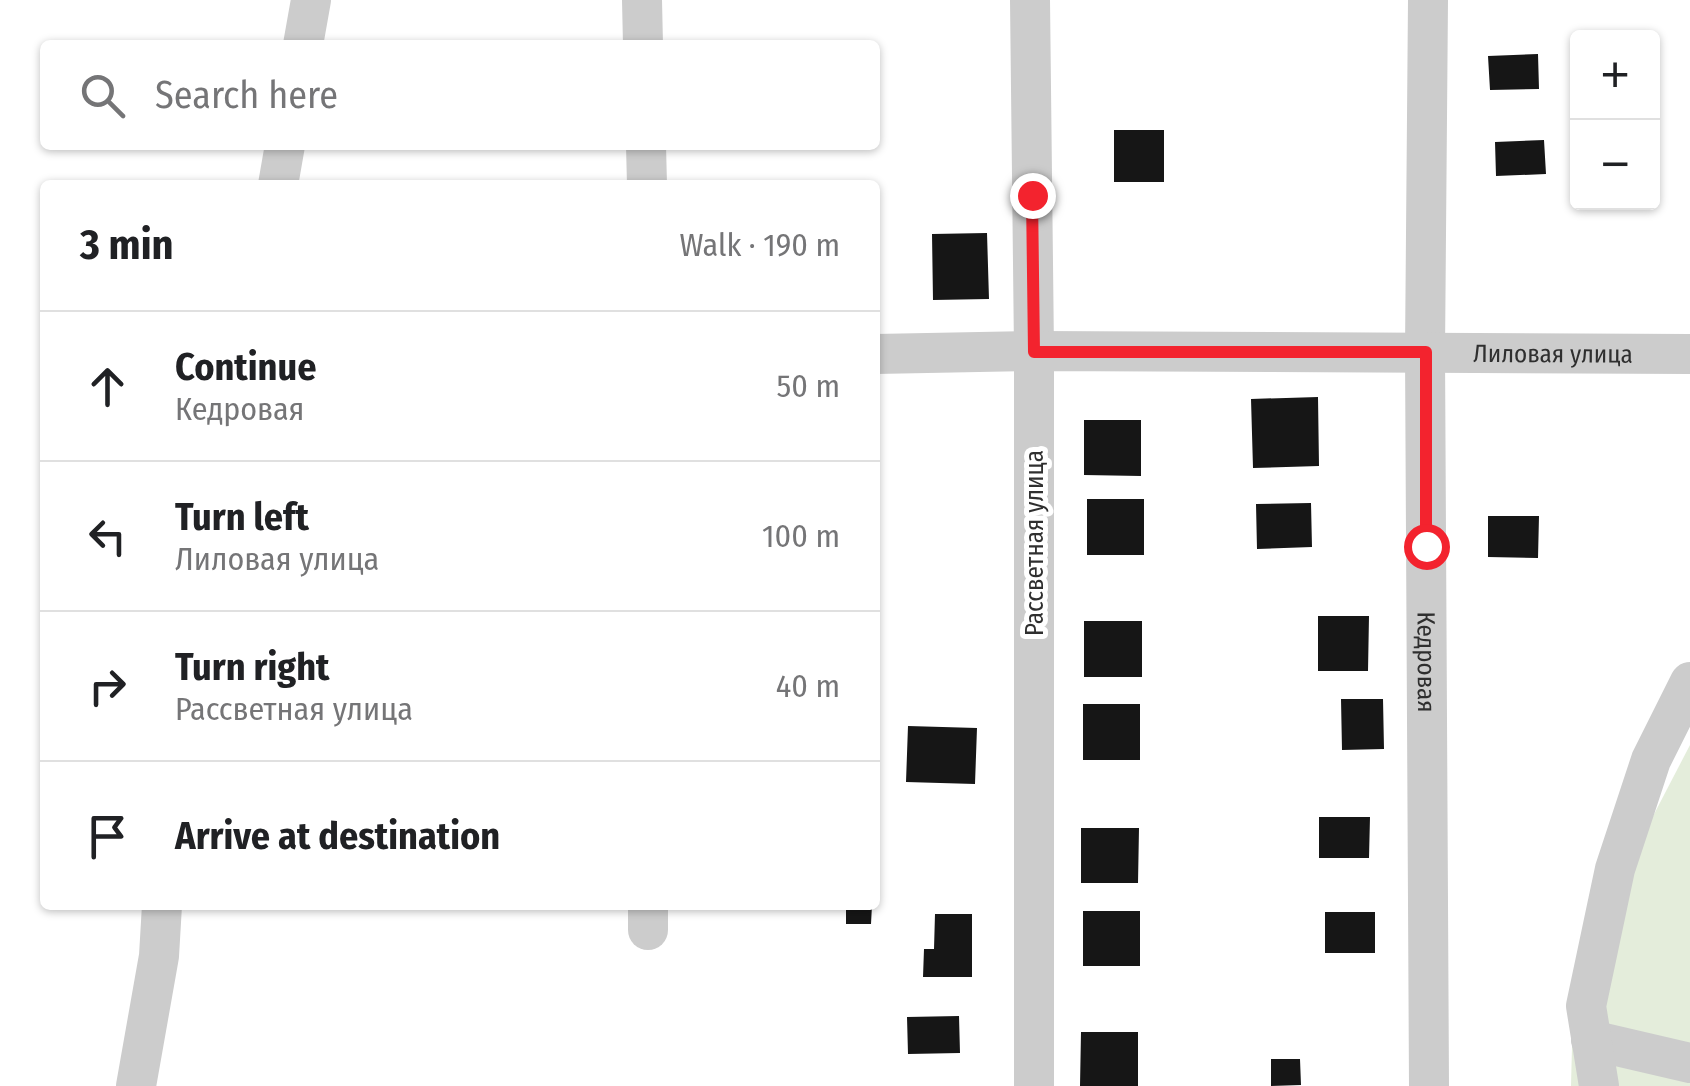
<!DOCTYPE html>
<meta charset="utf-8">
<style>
:root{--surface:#fff;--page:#f2f2f2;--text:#202124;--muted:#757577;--line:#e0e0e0}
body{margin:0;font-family:"Fira Sans Condensed",sans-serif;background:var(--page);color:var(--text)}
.controls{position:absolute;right:30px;top:30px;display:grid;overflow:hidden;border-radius:10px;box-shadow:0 2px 8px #0004}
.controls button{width:90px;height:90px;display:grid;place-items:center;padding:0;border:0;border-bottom:2px solid var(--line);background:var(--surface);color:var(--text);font:50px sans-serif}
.stop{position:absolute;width:30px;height:30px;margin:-22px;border:8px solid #f3232e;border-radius:50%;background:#fff}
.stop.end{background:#f3232e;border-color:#fff;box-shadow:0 2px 10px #0008}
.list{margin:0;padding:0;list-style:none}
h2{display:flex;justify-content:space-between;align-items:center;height:130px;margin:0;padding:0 40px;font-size:42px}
h2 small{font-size:32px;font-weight:400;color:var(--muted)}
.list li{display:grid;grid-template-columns:65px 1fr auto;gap:30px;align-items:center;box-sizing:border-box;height:150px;padding:0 40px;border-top:2px solid var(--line)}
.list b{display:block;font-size:38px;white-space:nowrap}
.list p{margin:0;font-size:32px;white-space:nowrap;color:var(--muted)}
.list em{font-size:32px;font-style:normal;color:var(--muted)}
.icon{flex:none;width:55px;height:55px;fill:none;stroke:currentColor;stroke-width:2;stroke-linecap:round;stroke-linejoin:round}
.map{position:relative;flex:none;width:1690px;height:1086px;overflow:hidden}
.search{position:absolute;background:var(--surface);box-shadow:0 2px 8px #0004;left:40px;top:40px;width:840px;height:110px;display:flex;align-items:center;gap:25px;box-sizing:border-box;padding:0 35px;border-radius:10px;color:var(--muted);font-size:38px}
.panel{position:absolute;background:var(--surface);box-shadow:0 2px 8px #0004;left:40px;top:180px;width:840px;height:730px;border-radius:10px}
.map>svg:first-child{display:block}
.green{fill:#e4eddb}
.building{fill:#161616}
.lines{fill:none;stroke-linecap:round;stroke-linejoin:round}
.minor{stroke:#ccc;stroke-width:40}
.route{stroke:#f3232e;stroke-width:12}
.labels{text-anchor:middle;stroke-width:10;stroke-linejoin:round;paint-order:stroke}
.street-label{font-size:25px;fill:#2f2f2f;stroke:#fff}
</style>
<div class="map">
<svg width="1690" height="1086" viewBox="0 0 1690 1086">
<rect width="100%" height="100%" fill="#fff"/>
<path class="green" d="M1690 745V1086H1571L1574 968Z"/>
<path class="building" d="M1538 54 1539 89 1490 90 1488 56Z
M1114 130H1164V182H1114Z
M1544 140 1546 174 1496 176 1495 142Z
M987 233 989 299 933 300 932 234Z
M1318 397 1319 466 1253 468 1251 399Z
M1084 420H1141V476L1084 475Z
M1087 499H1144V555H1087Z
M1311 503 1312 547 1257 549 1256 504Z
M1488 516H1539L1538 558 1488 557Z
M1318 616H1369L1368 671H1318Z
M1084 621H1142V677H1084Z
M1341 699H1383L1384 749 1342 750Z
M1083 704H1140V760H1083Z
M908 726 977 728 975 784 906 782Z
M1319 817H1370L1369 858H1319Z
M1081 828H1139L1138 883H1081Z
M846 905H872L871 924H846Z
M1083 911H1140V966H1083Z
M1325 912H1375V953H1325Z
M935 914H972V977H923L924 949H934Z
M959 1016 960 1053 908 1054 907 1017Z
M1081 1032H1138V1086H1080Z
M1271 1059H1300L1301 1085 1271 1086Z"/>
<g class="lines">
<g class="minor">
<path d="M642 0 643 45"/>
<path d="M1030 0 1034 351V1086"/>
<path id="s1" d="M1428 0 1425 352 1429 1086"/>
<path d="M303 45 311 0"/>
<path d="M646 145 647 185"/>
<path d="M278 185 285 145"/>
<path id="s2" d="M875 354 1034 351 1690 354"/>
<path d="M648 930V905"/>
<path d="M1591 1040 1690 1063"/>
<path d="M136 1086 159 956 162 905"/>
<path d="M1599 1086 1586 1006 1615 869 1651 760 1690 682"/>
</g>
</g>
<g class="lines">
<path class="route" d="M1032 195 1034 352H1426V546"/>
</g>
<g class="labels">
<g class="street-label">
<text dy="9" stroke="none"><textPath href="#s2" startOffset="678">Лиловая улица</textPath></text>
<text transform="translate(1034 543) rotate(-90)" y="9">Рассветная улица</text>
<text dy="9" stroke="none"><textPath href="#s1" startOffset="662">Кедровая</textPath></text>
</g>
</g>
</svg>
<div class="controls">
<button>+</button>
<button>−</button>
</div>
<div class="stop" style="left:1426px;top:546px"></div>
<div class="stop end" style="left:1032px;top:195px"></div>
<div class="search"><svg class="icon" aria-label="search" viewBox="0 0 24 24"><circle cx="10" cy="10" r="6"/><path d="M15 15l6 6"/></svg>Search here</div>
<section class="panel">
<h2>3 min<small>Walk · 190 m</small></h2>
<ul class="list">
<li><svg class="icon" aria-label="ahead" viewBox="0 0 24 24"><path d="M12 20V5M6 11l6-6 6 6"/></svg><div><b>Continue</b><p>Кедровая</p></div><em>50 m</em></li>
<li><svg class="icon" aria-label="left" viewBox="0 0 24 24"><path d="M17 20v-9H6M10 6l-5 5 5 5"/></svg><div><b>Turn left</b><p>Лиловая улица</p></div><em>100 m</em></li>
<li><svg class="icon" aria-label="right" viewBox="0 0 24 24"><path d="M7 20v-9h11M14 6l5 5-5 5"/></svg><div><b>Turn right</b><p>Рассветная улица</p></div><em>40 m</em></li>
<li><svg class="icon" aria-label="arrive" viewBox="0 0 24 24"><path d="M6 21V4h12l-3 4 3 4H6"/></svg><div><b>Arrive at destination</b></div></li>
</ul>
</section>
</div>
